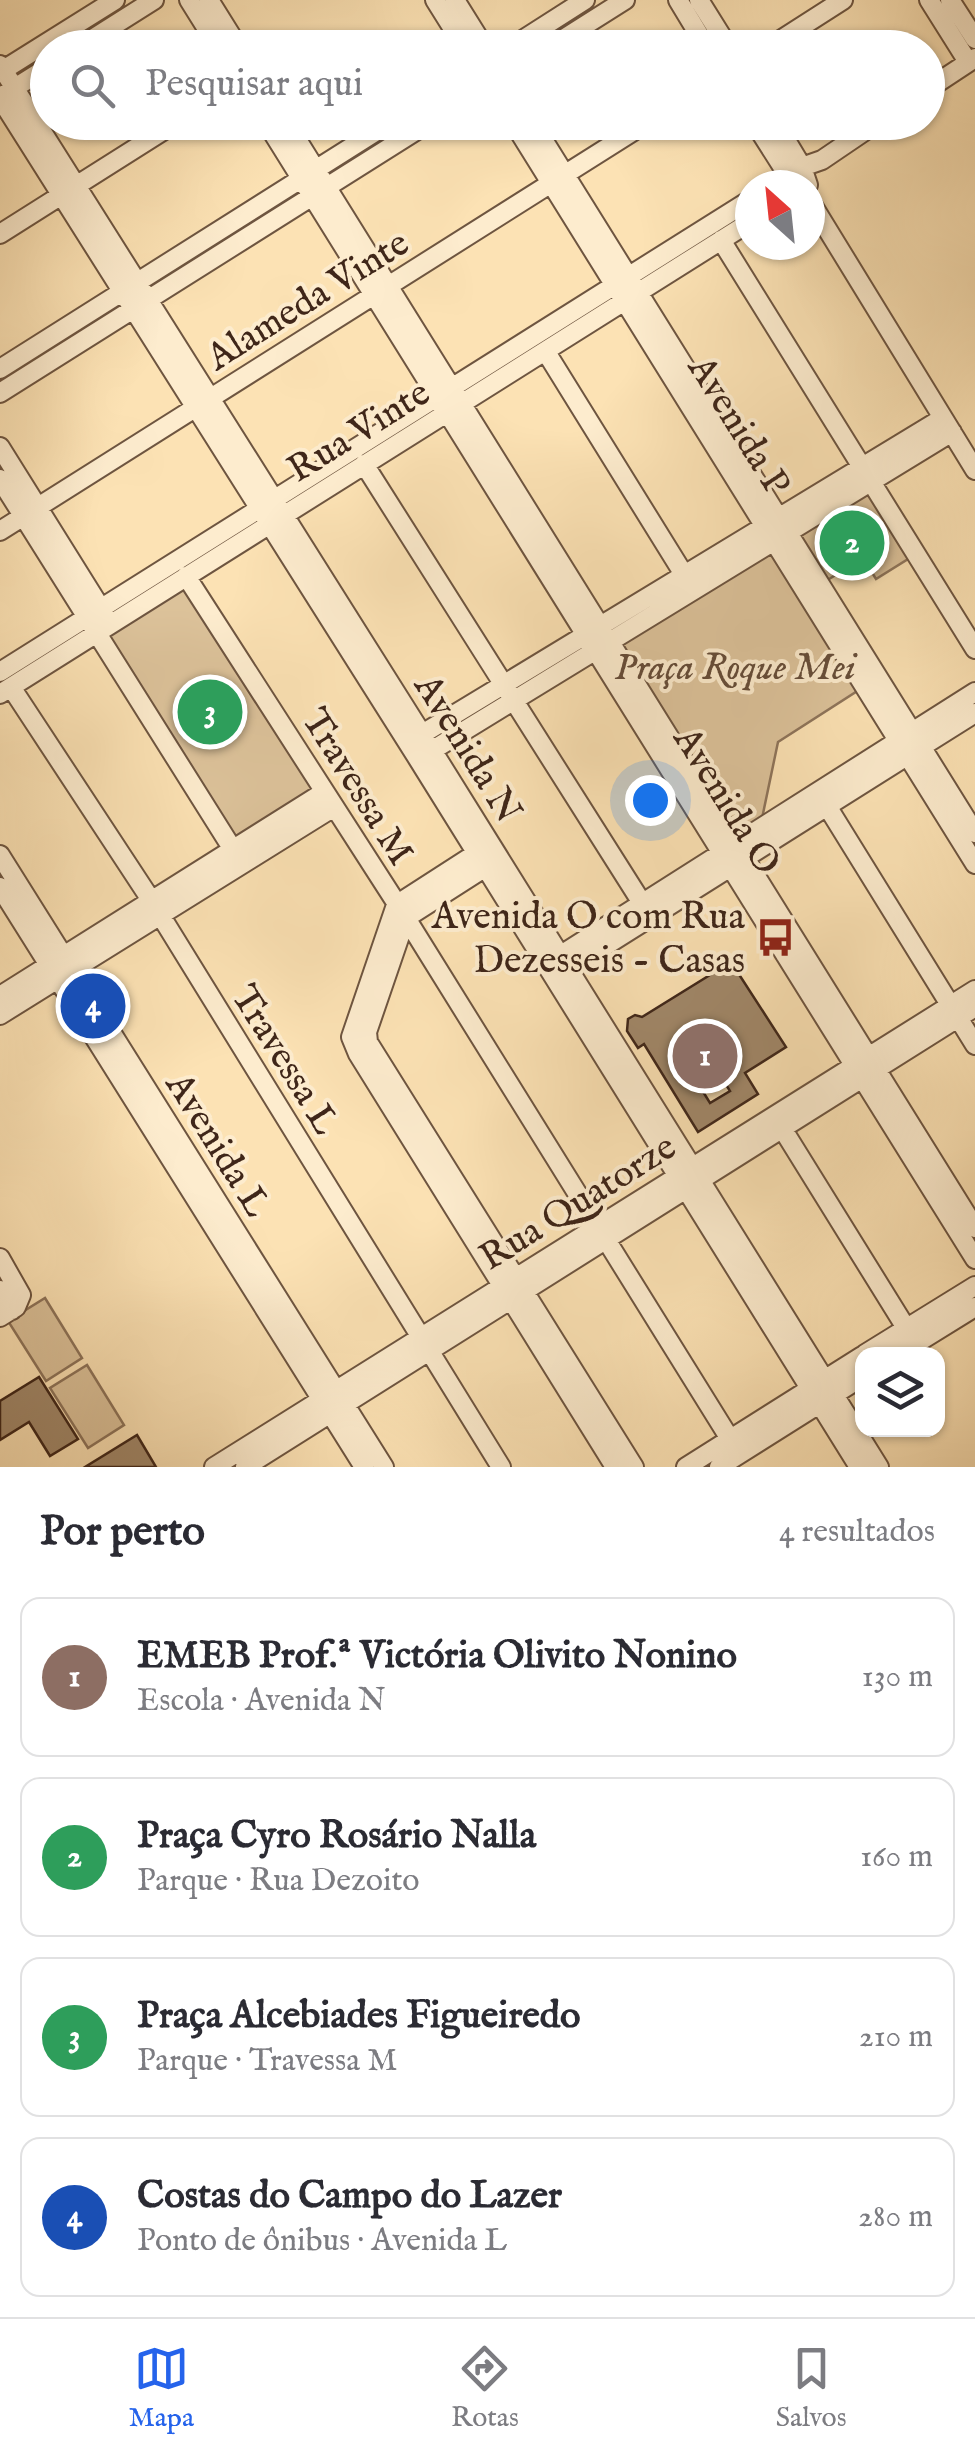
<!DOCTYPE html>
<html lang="pt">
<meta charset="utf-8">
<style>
:root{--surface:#fff;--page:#f2f2f3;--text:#2b2b33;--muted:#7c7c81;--line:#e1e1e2;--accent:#2563eb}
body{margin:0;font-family:"IM FELL English",serif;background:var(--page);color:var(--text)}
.controls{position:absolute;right:30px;bottom:30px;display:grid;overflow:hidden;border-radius:20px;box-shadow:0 2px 8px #0004}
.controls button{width:90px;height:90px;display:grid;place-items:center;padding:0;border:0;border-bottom:2px solid var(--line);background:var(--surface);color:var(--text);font:50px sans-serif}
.compass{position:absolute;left:735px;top:170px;width:90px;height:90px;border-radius:50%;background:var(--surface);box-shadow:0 2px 8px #0004;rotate:333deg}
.you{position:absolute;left:650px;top:800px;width:35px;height:35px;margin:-25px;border:8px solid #fff;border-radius:50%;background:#1a73e8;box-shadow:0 0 0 15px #1a73e833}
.badge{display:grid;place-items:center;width:65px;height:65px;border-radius:50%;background:var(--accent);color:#fff;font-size:32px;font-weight:700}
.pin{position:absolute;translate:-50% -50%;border:5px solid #fff;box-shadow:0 2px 10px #0006}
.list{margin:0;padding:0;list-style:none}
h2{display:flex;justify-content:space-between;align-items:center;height:130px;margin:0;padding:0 40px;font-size:42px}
h2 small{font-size:32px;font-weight:400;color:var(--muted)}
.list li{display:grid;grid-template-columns:65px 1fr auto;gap:30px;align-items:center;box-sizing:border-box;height:160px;margin:0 20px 20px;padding:0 20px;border:2px solid var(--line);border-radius:20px}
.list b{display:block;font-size:38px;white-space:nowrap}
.list p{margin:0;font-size:32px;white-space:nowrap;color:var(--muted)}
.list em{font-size:32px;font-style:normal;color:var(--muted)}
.icon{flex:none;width:55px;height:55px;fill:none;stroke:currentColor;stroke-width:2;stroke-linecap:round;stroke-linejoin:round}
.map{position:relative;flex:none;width:975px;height:1467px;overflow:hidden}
.search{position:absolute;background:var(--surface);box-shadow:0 2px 8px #0004;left:30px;right:30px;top:30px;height:110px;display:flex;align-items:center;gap:25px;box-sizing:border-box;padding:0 35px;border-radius:55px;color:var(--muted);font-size:38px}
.sheet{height:850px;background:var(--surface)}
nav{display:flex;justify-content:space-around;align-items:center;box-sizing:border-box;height:140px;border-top:2px solid var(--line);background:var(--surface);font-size:28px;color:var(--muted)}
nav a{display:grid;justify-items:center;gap:5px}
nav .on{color:var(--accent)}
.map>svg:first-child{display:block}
.green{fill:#dcc29a;stroke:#8e745a;stroke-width:2.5}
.building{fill:#a1886a;stroke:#3f2619;stroke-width:2.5;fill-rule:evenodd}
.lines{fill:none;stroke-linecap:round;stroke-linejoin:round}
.minor-casing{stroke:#6e5540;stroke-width:22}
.minor{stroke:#fdecce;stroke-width:18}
.labels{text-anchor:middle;stroke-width:8;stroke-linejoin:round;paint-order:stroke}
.street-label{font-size:38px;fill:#3f2619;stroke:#fdecce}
.park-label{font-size:38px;font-style:italic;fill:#664d39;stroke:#fdecce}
.poi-label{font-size:38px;fill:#3f2619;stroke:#fdecce;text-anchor:end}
</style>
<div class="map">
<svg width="975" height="1467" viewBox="0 0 975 1467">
<rect width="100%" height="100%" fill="#fce2b4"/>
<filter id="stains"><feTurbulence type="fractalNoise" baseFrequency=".002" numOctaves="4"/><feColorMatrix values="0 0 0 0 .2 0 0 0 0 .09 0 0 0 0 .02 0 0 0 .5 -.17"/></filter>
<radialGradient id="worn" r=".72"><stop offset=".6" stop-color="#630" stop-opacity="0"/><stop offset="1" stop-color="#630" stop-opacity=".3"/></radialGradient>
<path class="green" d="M871 481 916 554 876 579 863 558 821 584 789 531Z
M773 541 865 686 778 742 760 828 737 844 610 641Z
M186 576 324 792 233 848 97 633Z
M45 1298 82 1358 46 1381 8 1321Z
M87 1365 124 1425 88 1448 50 1388Z"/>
<path class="building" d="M731 962 786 1047 745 1073 758 1094 698 1132 644 1044 638 1048 627 1031 628 1019 635 1015 642 1017ZM701 1044 730 1091 710 1103 681 1056Z
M39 1377 78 1439 50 1456 29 1422 0 1440V1401Z
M137 1435 156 1467H85Z"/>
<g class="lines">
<defs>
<path id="minor" d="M189 0 219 48
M209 0 239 48
M435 0 465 48
M455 0 485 48
M678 0 707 48
M699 0 729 48
M929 0 968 62
M950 0 975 39
M78 48 154 0
M510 48 585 0
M549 48 625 0
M768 48 843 0
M0 65 422 734 879 1467
M0 72 115 0
M928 89 975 58
M5 94 48 67
M0 98 418 759 859 1467
M266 122 975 1259
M286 122 975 1228
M513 122 975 864
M532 122 975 833
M754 122 794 185
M775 122 802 167 808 185
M774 185 802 167 822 160 878 122
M810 201 975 470
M0 234 177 122
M721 240 975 649
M546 352 688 581
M0 369 391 122
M0 393 430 122
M0 447 105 615
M364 464 642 903
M0 479 242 864
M0 531 648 122
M186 576 406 918 730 1439
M0 672 750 200
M11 687 151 900 501 1467
M0 694 750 222
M414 739 943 418
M423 756 952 432
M827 806 975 1045
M486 847 396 905 351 1037 358 1054 615 1467
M0 855 384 1467
M492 863 406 918 367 1032 368 1042 634 1467
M0 887 364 1467
M553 960 975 692
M559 975 975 713
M0 996 324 792
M0 1015 334 807
M777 1120 916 1344
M0 1258 21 1295 16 1307 0 1317
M0 1290 12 1310
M865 1354 975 1286
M899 1354 975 1307
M214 1467 975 990
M245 1467 975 1007
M686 1467 862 1356
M719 1467 862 1377"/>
</defs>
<use href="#minor" class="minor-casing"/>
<use href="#minor" class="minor"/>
</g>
<defs>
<symbol id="bus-bare" viewBox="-9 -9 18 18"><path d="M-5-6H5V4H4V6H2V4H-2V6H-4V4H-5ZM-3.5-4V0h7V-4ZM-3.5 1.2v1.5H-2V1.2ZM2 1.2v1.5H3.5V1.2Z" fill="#8f2418" stroke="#fdecce" stroke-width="2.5" paint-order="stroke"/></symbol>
</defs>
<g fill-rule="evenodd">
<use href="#bus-bare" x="748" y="910" width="55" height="55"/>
</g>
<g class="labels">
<g class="street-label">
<text transform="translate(307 299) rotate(-32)" y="13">Alameda Vinte</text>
<text transform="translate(740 425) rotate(58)" y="13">Avenida P</text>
<text transform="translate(358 430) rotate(-32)" y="13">Rua Vinte</text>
<text transform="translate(469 748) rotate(58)" y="13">Avenida N</text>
<text transform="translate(359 786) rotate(58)" y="13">Travessa M</text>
<text transform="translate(728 800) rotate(58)" y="13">Avenida O</text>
<text transform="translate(286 1059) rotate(58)" y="13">Travessa L</text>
<text transform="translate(219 1144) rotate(58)" y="13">Avenida L</text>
<text transform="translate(577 1201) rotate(-32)" y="13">Rua Quatorze</text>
</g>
<g class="park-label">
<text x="735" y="679">Praça Roque Mei</text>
</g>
<g class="poi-label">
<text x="745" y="928">Avenida O com Rua<tspan x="745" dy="44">Dezesseis - Casas</tspan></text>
</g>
</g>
<rect width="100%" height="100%" filter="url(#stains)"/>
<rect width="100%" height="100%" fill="url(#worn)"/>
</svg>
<div class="controls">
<button><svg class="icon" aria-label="layers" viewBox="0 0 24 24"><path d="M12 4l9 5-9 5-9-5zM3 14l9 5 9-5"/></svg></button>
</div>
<svg class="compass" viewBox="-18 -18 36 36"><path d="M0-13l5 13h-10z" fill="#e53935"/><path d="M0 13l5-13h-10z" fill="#7c7c81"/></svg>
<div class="you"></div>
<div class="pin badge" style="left:705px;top:1056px;background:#8d6e63">1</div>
<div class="pin badge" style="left:852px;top:543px;background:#2e9e5b">2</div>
<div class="pin badge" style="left:210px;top:712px;background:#2e9e5b">3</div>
<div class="pin badge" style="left:93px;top:1006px;background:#1a4fb4">4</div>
<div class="search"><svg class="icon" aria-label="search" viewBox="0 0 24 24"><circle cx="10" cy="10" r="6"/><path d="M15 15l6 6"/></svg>Pesquisar aqui</div>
</div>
<section class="sheet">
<h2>Por perto<small>4 resultados</small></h2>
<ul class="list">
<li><span class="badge" style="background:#8d6e63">1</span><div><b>EMEB Prof.ª Victória Olivito Nonino</b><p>Escola · Avenida N</p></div><em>130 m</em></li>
<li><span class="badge" style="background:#2e9e5b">2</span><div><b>Praça Cyro Rosário Nalla</b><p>Parque · Rua Dezoito</p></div><em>160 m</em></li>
<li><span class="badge" style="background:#2e9e5b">3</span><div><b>Praça Alcebiades Figueiredo</b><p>Parque · Travessa M</p></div><em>210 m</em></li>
<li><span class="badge" style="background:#1a4fb4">4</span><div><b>Costas do Campo do Lazer</b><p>Ponto de ônibus · Avenida L</p></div><em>280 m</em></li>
</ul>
</section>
<nav>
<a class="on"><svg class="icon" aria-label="map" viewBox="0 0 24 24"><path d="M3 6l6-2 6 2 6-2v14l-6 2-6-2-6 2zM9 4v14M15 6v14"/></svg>Mapa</a>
<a><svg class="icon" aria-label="directions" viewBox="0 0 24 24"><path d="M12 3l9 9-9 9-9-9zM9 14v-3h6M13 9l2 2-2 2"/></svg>Rotas</a>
<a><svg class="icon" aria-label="saved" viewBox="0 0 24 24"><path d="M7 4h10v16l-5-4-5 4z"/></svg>Salvos</a>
</nav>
